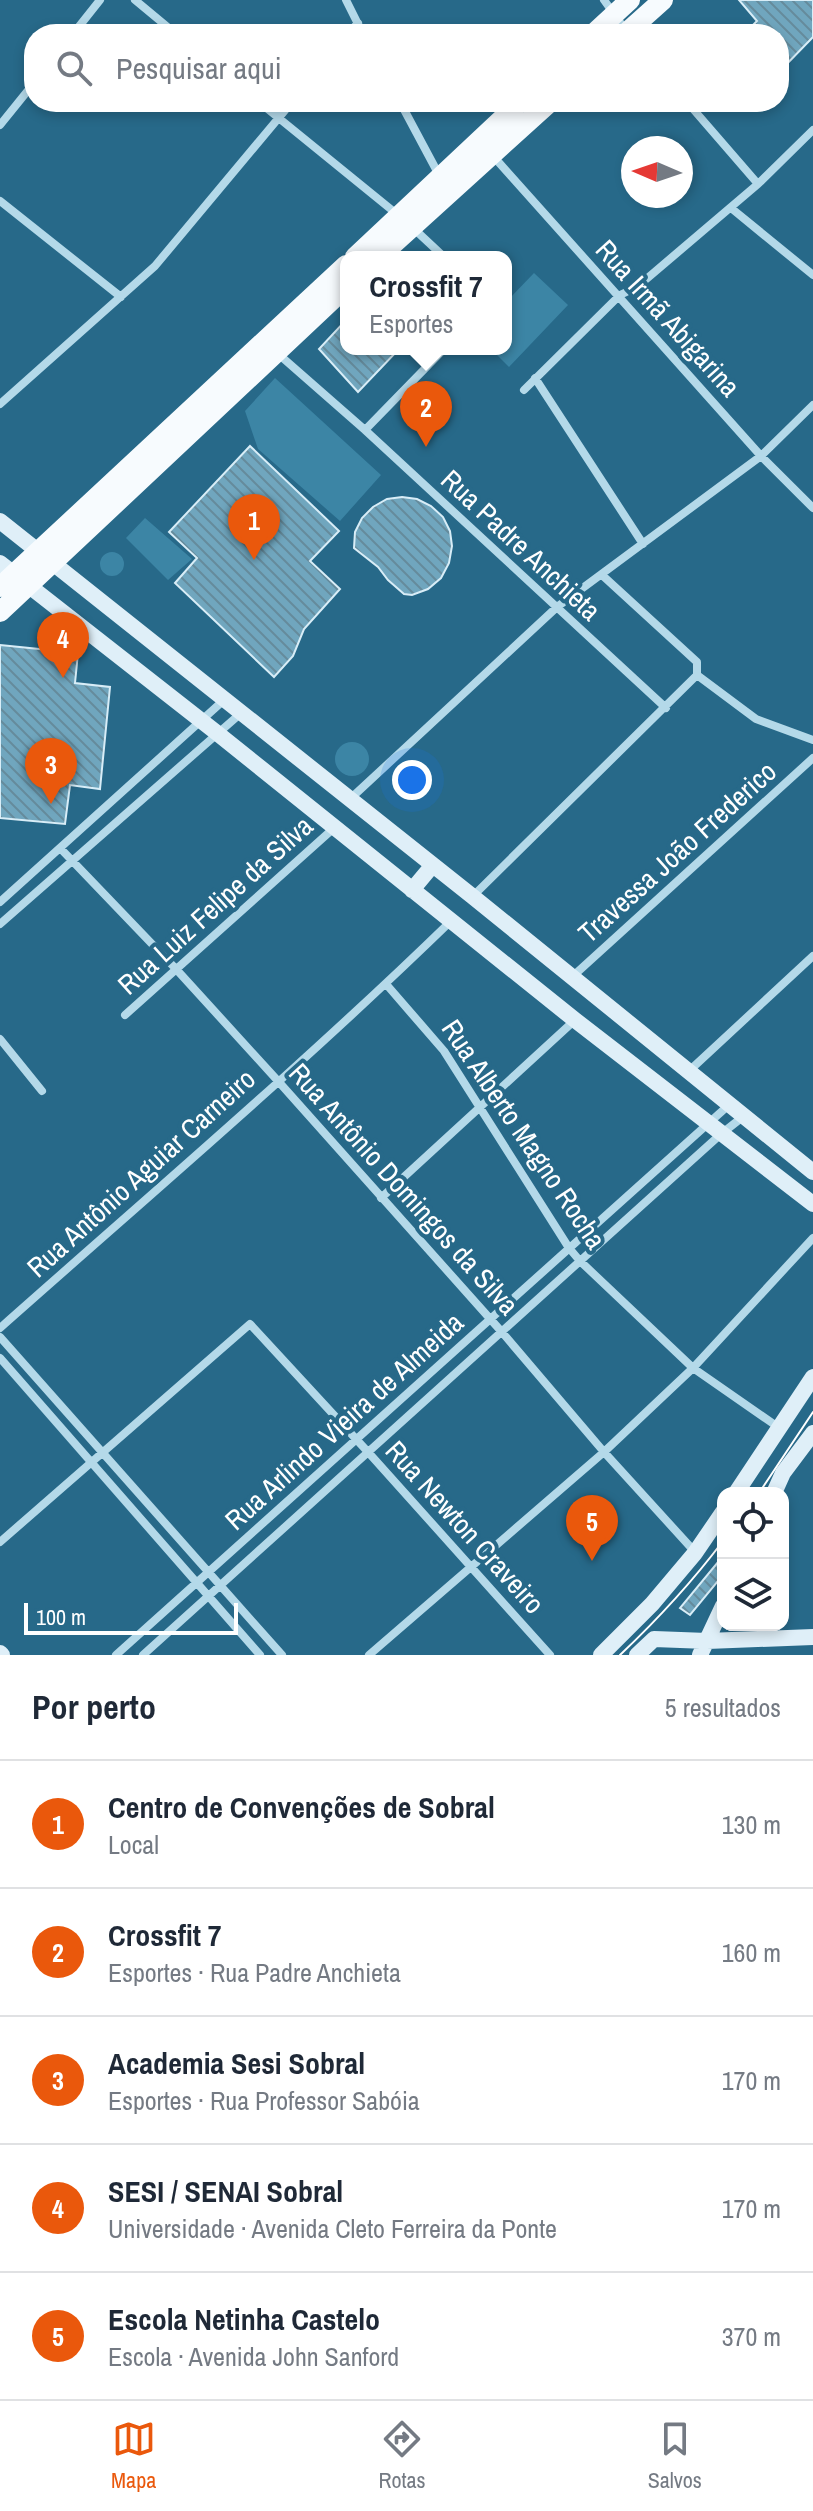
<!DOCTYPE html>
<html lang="pt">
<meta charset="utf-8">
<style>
:root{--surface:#fff;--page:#f2f2f3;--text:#1f2937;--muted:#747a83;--line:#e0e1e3;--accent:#ea580c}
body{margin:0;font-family:"Archivo Narrow",sans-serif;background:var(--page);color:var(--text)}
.controls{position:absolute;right:24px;bottom:24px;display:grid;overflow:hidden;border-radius:16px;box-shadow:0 4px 12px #0003}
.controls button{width:72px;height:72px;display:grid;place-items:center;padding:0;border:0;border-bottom:2px solid var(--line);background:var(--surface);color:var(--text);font:40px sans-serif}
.compass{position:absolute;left:621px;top:136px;width:72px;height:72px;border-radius:50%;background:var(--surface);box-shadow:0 4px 12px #0003;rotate:272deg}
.scale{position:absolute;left:24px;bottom:20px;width:214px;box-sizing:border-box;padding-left:8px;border:4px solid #fff;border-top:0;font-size:22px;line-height:28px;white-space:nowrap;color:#fff;-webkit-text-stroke:6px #276989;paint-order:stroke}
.you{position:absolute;left:412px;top:780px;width:28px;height:28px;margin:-20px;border:6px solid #fff;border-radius:50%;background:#1a73e8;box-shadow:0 0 0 12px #1a73e833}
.badge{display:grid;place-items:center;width:52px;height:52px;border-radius:50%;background:var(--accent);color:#fff;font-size:26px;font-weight:700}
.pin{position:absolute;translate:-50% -66px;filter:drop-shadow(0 2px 4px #0008)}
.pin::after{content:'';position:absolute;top:42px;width:28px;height:24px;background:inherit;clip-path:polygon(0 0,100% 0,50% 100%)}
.popup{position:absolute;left:340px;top:251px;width:172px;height:104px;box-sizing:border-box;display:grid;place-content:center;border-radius:16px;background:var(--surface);filter:drop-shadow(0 2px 6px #0005);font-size:26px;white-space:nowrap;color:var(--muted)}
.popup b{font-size:30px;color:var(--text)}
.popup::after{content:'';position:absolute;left:50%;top:100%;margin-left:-16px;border:16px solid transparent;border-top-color:var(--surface)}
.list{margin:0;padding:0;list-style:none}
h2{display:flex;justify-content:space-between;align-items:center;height:104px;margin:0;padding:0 32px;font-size:34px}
h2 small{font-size:26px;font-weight:400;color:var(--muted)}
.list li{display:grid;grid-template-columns:52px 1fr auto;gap:24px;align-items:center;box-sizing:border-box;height:128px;padding:0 32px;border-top:2px solid var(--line)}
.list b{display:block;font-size:30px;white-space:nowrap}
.list p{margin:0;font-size:26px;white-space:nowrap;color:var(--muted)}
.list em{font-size:26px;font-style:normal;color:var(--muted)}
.icon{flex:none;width:44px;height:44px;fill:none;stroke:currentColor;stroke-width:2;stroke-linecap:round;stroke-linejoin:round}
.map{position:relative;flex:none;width:813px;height:1655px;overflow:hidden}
.search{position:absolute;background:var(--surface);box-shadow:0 4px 12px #0003;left:24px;right:24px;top:24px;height:88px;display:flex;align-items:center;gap:20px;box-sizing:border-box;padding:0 28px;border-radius:32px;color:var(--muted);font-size:30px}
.sheet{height:744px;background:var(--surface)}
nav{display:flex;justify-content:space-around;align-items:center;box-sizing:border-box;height:112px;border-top:2px solid var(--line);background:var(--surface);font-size:22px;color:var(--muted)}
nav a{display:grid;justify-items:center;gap:4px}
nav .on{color:var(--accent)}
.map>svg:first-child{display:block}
.green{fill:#3c85a5}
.building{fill:url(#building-back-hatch);stroke:#d8edf7;stroke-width:2}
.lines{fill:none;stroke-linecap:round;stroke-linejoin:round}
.street{stroke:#b4d9e9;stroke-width:8}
.secondary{stroke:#dfeff8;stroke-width:16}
.primary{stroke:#f7fbfe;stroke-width:20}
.tram{stroke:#fff;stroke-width:2}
.labels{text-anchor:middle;stroke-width:8;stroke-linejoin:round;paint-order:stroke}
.street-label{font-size:28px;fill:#fff;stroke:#276989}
</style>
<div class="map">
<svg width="813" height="1655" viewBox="0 0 813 1655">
<defs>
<pattern id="building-back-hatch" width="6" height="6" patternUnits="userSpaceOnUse" patternTransform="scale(2)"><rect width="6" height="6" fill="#70a6be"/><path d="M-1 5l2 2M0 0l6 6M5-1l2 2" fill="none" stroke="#658b9c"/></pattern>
</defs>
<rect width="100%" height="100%" fill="#276989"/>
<path class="green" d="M534 273 568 305 509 367 491 349H506V302Z
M275 378 381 475 340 521 258 449 245 411Z
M145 518 192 559 168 580 126 538Z
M100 564a12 12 0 1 1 24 0a12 12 0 1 1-24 0Z
M335 759a17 17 0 1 1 34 0a17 17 0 1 1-34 0Z"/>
<path class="building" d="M739 0H813V37L779 72V34H744L757 21Z
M346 320V349H399L358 392 319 349Z
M250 446 339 531 310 561 340 589 304 629 293 656 274 677 175 583 197 558 169 532Z
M402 497 417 499 431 506 443 517 450 531 452 546 449 563 441 578 428 589 412 595 404 594 388 580 378 567 354 548 355 532 362 518 373 507 387 499Z
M0 645 78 653 75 683 110 687 100 789 70 785 65 824 0 818Z
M723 1556V1575L690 1615 680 1608Z"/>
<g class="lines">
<path class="street" d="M135 0 176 34
M346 0 363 34
M604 0 627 32
M73 34 100 0
M348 34 358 23
M259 102 398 215
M400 102 439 175
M687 102 758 184
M0 125 34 83
M494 157 761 456 813 508
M0 201 121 297
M731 208 813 275
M412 227 444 257
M276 352 365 430 666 708
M535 378 643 544
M524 390 620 295 637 287 758 184 813 130
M0 404 155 266 292 102
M365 430 444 349
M602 575 697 662V675
M697 675 756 719 813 740
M350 799 557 607 761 456 813 405
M60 848 176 969 278 1081 501 1331 604 1452 695 1552
M473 896 697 675
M0 902 224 700
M0 924 240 714
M572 977 813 758
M386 984 444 1051 569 1248 580 1261 693 1368 778 1427
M125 1015 334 828
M0 1039 42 1091
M689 1071 813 956
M381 1198 575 1020
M0 1328C151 1194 306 1062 451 921
M0 1337 282 1655
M0 1358 260 1655
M0 1542 250 1324 368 1452 550 1655
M116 1655 730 1104
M143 1655 721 1134 744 1116
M369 1655 604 1452 693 1368 813 1238"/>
<path class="secondary" d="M0 521 472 896 813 1172
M0 563 217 733 575 1020 813 1204
M412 890 432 866
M736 1493 813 1377
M774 1493 783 1473 813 1433
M0 1653 2 1655
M601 1655 652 1604 695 1553 723 1512
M637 1655 654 1639 707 1641 813 1637
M700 1655 723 1606"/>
<path class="primary" d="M593 34 630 0
M625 34 663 0
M355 257 520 102
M379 257 550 102
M0 587 346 265
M0 612 346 287"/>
<path class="tram" d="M759 1493 813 1412
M620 1655C657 1620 692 1582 723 1541"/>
</g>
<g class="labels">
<g class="street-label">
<text transform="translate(668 318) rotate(48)" y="10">Rua Irmã Abigarina</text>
<text transform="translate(521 545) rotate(43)" y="10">Rua Padre Anchieta</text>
<text transform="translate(677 852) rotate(-42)" y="10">Travessa João Frederico</text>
<text transform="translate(215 905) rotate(-42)" y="10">Rua Luiz Felipe da Silva</text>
<text transform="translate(524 1134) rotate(56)" y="10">Rua Alberto Magno Rocha</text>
<text transform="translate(141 1173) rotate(-42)" y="10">Rua Antônio Aguiar Carneiro</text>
<text transform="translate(404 1189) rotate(48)" y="10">Rua Antônio Domingos da Silva</text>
<text transform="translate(344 1421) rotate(-42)" y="10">Rua Arlindo Vieira de Almeida</text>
<text transform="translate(465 1527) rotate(48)" y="10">Rua Newton Craveiro</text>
</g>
</g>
</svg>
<div class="controls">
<button><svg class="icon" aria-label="locate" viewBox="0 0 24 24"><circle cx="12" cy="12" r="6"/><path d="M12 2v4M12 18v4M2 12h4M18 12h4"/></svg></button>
<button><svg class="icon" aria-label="layers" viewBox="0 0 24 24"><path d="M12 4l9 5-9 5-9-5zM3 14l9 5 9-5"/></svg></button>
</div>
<svg class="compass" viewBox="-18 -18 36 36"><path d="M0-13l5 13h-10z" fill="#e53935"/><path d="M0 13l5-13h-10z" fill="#747a83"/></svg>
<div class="scale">100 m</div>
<div class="you"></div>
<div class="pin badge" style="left:254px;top:560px">1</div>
<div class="pin badge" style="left:426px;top:447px">2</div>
<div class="popup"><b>Crossfit 7</b>Esportes</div>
<div class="pin badge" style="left:51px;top:804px">3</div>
<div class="pin badge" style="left:63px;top:678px">4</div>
<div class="pin badge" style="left:592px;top:1561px">5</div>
<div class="search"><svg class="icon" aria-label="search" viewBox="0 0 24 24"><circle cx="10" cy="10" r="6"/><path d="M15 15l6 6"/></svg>Pesquisar aqui</div>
</div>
<section class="sheet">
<h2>Por perto<small>5 resultados</small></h2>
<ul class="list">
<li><span class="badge">1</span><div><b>Centro de Convenções de Sobral</b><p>Local</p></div><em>130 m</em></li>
<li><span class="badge">2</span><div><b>Crossfit 7</b><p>Esportes · Rua Padre Anchieta</p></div><em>160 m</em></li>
<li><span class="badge">3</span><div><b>Academia Sesi Sobral</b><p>Esportes · Rua Professor Sabóia</p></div><em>170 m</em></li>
<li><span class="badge">4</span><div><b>SESI / SENAI Sobral</b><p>Universidade · Avenida Cleto Ferreira da Ponte</p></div><em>170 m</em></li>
<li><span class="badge">5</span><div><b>Escola Netinha Castelo</b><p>Escola · Avenida John Sanford</p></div><em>370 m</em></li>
</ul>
</section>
<nav>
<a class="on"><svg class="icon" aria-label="map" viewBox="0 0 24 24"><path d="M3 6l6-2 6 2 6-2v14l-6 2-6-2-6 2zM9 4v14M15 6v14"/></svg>Mapa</a>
<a><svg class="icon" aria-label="directions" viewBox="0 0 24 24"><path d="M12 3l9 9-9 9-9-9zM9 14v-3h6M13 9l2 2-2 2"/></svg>Rotas</a>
<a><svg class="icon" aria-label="saved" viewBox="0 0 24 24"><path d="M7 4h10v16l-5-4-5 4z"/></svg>Salvos</a>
</nav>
